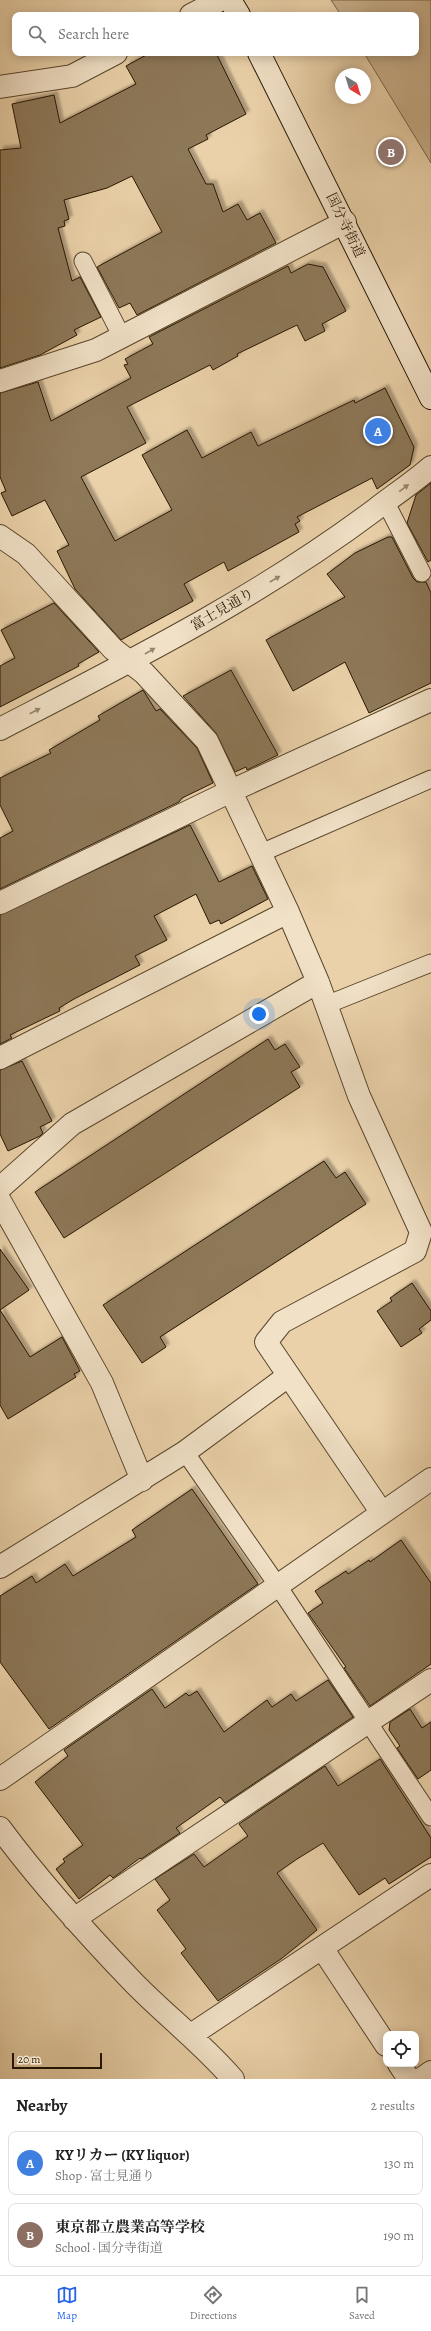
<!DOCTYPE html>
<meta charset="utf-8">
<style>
:root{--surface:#fff;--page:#f6f6f6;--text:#222;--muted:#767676;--line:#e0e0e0;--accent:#2563eb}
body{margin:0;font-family:Alegreya,"Noto Serif JP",serif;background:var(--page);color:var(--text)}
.controls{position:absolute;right:12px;bottom:12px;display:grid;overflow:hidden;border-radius:8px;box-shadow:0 2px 10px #0003}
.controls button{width:36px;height:36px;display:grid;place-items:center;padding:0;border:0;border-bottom:1px solid var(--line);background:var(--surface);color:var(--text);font:20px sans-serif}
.compass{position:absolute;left:335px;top:68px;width:36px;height:36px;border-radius:50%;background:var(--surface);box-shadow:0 2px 10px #0003;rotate:142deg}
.scale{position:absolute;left:12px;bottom:10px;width:90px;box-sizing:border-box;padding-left:4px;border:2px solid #281702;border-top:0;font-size:11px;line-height:14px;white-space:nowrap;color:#281702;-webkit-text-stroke:3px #f1e1c7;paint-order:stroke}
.you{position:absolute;left:259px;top:1014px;width:14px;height:14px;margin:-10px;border:3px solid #fff;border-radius:50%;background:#1a73e8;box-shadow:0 0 0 6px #1a73e833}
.badge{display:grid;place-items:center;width:26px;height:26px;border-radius:50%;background:var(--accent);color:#fff;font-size:13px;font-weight:700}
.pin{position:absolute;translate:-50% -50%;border:2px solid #fff;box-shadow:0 1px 4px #0006}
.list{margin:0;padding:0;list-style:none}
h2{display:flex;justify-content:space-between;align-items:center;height:52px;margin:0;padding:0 16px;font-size:17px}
h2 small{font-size:13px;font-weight:400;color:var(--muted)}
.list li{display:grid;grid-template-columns:26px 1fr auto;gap:12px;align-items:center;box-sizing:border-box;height:64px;margin:0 8px 8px;padding:0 8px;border:1px solid var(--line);border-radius:8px}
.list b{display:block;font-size:15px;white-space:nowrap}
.list p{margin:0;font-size:13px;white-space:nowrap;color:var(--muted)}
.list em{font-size:13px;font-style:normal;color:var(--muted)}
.icon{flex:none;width:22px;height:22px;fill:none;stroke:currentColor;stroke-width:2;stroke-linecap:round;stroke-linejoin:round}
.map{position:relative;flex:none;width:431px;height:2079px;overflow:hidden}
.search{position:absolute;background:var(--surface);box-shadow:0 2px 10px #0003;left:12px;right:12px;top:12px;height:44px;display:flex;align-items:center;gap:10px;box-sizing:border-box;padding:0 14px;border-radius:8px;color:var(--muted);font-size:15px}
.sheet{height:196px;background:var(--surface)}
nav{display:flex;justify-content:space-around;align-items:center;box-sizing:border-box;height:56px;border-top:1px solid var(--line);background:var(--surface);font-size:11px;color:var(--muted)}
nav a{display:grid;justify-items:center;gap:2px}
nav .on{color:var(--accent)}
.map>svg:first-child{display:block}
.green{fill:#c9b18d;stroke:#786448}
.building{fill:#8d7859;stroke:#281702;filter:url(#shadow)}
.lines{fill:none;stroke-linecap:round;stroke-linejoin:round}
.lane-casing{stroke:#58462c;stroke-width:19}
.street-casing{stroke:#58462c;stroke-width:24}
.secondary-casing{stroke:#281702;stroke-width:24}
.lane{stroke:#f1e1c7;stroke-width:17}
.street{stroke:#f1e1c7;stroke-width:22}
.secondary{stroke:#f1e1c7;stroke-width:22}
.oneway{fill:#97866e}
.labels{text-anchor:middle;stroke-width:3;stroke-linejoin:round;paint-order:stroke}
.street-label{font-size:14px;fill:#281702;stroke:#f1e1c7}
</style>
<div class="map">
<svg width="431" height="2079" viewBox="0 0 431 2079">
<defs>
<filter id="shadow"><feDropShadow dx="3.5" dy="-3.5" stdDeviation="1" flood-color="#0004"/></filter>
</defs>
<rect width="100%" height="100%" fill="#ead1a9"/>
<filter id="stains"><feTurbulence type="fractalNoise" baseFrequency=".005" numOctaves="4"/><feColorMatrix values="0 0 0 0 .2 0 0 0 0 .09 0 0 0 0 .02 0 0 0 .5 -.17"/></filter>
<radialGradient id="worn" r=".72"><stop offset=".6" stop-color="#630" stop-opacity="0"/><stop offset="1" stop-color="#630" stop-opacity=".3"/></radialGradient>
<path class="green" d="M331 0H431V163L364 53H416V15H341Z"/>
<path class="building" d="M150 53H216L246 114 206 135 208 139 188 149 206 184H213L223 212 238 204 247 220 260 213 276 243 137 315 130 303 119 308 97 267 162 232 132 176 107 188 64 200 69 219 64 221 65 226 58 228 72 281 80 277 101 317 74 330 77 335 40 355 0 368V150L21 148 12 104 54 95 60 123 136 84 126 66Z
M308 264 323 267 346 311 322 324 325 331 305 341 297 325 237 354 238 356 213 370 210 365 127 407 146 443 81 477 115 541 172 510 142 455 187 430 202 458 251 432 258 446 354 400 355 403 385 388 414 447 410 465 377 489 372 478 297 517 300 521 295 524 299 532 228 571 224 562 184 584 193 601 121 640 75 589 57 551 69 545 45 500 12 516 1 493 6 491 0 477V393L38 382 51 421 131 378 124 365 128 364 125 359 153 344 149 337 288 266 291 273Z
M431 483V560L428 562 407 523 416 495Z
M388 537H392L413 578 417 582H426L431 593V683L369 713 345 662 293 691 266 640 345 597 327 574 355 553Z
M54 603 99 652 78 664 79 666 0 707V666L15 658 1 630Z
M231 670 278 755 247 770 246 767 235 772 216 733 183 696Z
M143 690 156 711 160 709 197 748 213 783 182 798 179 802 0 889V838L13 831 0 805V778L51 753 49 750 100 720 98 716Z
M190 825 219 882 252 866 268 899 221 924 219 920 210 924 196 894 154 916 167 940 135 956 140 965 74 999 59 1008 60 1011 10 1035 12 1038 0 1044V915Z
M268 1039 275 1050 285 1044 300 1067 291 1072 300 1087 64 1238 35 1192Z
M22 1061 52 1121 40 1127 43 1133 40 1136 8 1151 0 1134V1070Z
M324 1161 336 1178 345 1172 366 1204 160 1337 166 1347 142 1363 103 1305Z
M0 1249 29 1290 0 1310 30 1357 62 1337 80 1371 74 1374 76 1377 8 1419 0 1405Z
M412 1283 431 1311V1320L419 1329 422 1333 401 1347 377 1311 392 1301 390 1298Z
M192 1489 258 1584 49 1729 0 1662V1596L32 1576 36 1583 65 1564 73 1576 136 1537 132 1530Z
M401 1540 431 1583V1664L370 1706 344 1668 346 1667 308 1613 323 1603 315 1591 346 1571 348 1574 369 1560 370 1562Z
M328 1680 353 1717 225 1803 220 1797 176 1828 180 1833 141 1859 140 1858 113 1878 110 1875 79 1899 56 1869 65 1862 63 1859 83 1845 35 1782 68 1756 64 1750 152 1689 165 1708 186 1693 189 1696 197 1691 224 1732 267 1700 272 1707 291 1694 296 1701Z
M410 1709 422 1728 431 1722V1770L418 1779 397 1748 400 1746 389 1730 390 1722Z
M380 1759 431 1838V1857L389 1884 385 1878 359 1895 323 1843 297 1859 277 1873 317 1930 281 1959 218 2001 181 1953 186 1949 157 1910 170 1900 155 1879 194 1854 204 1867 248 1836 239 1824 325 1766 338 1786Z"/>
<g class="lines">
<defs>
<path id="lane" d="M83 261 122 337
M385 501 422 573
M261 853 431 779
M326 1005 431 963
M185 1452 278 1586 431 1817"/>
<path id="street" d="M191 15 220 0
M0 87 72 76 116 53
M0 381 96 350 345 222
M0 536 26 554 113 649 144 673 207 741 288 912 318 982 359 1096 421 1232 415 1251 282 1322 266 1342 382 1513
M0 729C129 662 259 597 376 509 394 495 414 482 431 467
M0 903 231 791 431 700
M0 1058 288 912
M0 1188 72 1124 318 982
M0 1201 102 1383 142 1480
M0 1567 185 1452 288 1376
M0 1779 431 1479
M0 1828C40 1882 86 1933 133 1982 165 2015 202 2043 233 2079
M74 1919 431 1680
M322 1948 386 2045
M191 2035 431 1875
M399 2064 409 2079
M421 2079 431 2072"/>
<path id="secondary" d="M230 0 239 15
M259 53 431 398"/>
</defs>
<use href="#lane" class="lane-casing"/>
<use href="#street" class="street-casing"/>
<use href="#secondary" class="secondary-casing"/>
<use href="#lane" class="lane"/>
<use href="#street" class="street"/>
<use href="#secondary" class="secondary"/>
</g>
<defs><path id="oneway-solid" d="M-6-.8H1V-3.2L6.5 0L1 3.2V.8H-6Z"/></defs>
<g class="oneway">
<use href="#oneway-solid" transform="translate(404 488) rotate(-37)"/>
<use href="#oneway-solid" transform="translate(275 579) rotate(-30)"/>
<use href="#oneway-solid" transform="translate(150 651) rotate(-30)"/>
<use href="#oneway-solid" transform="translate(35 711) rotate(-27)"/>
</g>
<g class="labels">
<g class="street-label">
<text transform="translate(346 225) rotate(64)" y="5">国分寺街道</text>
<text transform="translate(222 609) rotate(-30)" y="5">富士見通り</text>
</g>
</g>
<rect width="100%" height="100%" filter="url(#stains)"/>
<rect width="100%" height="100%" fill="url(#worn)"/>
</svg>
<div class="controls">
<button><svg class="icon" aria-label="locate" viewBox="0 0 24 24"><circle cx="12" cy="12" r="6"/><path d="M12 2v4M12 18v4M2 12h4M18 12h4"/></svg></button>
</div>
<svg class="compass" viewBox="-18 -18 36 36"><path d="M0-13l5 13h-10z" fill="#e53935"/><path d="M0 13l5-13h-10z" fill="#767676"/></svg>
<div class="scale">20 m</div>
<div class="you"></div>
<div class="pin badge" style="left:378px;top:431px;background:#3f7fe0">A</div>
<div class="pin badge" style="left:391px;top:152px;background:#8d6e63">B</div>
<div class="search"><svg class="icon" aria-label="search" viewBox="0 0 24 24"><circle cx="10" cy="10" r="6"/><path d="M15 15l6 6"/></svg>Search here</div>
</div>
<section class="sheet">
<h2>Nearby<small>2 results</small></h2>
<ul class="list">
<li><span class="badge" style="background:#3f7fe0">A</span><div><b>KYリカー (KY liquor)</b><p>Shop · 富士見通り</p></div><em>130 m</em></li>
<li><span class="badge" style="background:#8d6e63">B</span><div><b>東京都立農業高等学校</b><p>School · 国分寺街道</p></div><em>190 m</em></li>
</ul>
</section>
<nav>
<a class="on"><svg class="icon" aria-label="map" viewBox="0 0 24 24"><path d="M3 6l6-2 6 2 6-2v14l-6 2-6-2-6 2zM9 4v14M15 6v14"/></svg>Map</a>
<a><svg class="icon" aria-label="directions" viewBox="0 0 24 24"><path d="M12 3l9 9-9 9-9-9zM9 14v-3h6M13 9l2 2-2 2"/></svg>Directions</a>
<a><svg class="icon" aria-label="saved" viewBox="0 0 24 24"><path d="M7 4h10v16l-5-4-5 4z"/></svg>Saved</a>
</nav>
